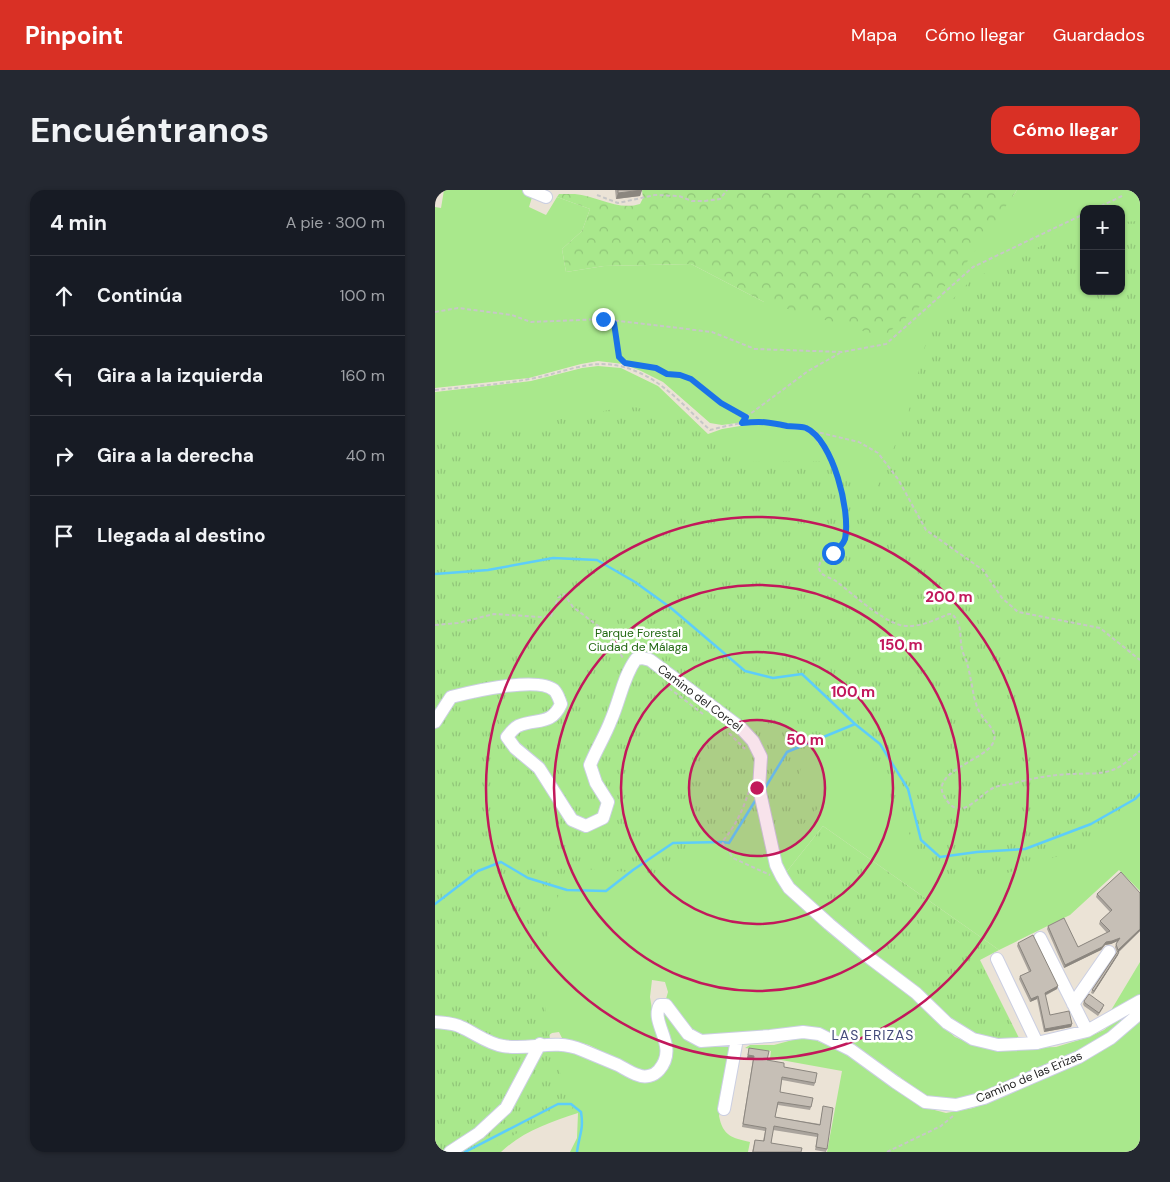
<!DOCTYPE html>
<html lang="es">
<meta charset="utf-8">
<style>
:root{--surface:#171b24;--page:#242831;--text:#f1f3f6;--muted:#9ea1a6;--line:#363941;--accent:#d93025}
body{margin:0;font-family:"DM Sans",sans-serif;background:var(--page);color:var(--text)}
.controls{position:absolute;right:15px;top:15px;display:grid;overflow:hidden;border-radius:10px;box-shadow:0 1px 4px #0004}
.controls button{width:45px;height:45px;display:grid;place-items:center;padding:0;border:0;border-bottom:1px solid var(--line);background:var(--surface);color:var(--text);font:25px sans-serif}
.stop{position:absolute;width:15px;height:15px;margin:-11px;border:4px solid #1a73e8;border-radius:50%;background:#fff}
.stop.end{background:#1a73e8;border-color:#fff;box-shadow:0 1px 5px #0008}
.list{margin:0;padding:0;list-style:none}
h2{display:flex;justify-content:space-between;align-items:center;height:65px;margin:0;padding:0 20px;font-size:21px}
h2 small{font-size:16px;font-weight:400;color:var(--muted)}
.list li{display:grid;grid-template-columns:32px 1fr auto;gap:15px;align-items:center;box-sizing:border-box;height:80px;padding:0 20px;border-top:1px solid var(--line)}
.list b{display:block;font-size:19px;white-space:nowrap}
.list em{font-size:16px;font-style:normal;color:var(--muted)}
.icon{flex:none;width:28px;height:28px;fill:none;stroke:currentColor;stroke-width:2;stroke-linecap:round;stroke-linejoin:round}
.map{position:relative;flex:none;width:705px;height:962px;overflow:hidden;border-radius:15px}
header{display:flex;align-items:center;gap:30px;box-sizing:border-box;height:70px;padding:0 25px;background:var(--accent);color:#fff}
header strong{font-size:24px}
nav{display:flex;gap:28px;margin-inline-start:auto;font-size:18px}
.intro{display:flex;align-items:center;justify-content:space-between;box-sizing:border-box;height:120px;padding:0 30px}
h1{margin:0;font-size:35px}
.button{padding:12px 22px;border-radius:15px;background:var(--accent);color:#fff;font-size:18px;font-weight:700}
main{display:flex;gap:30px;padding:0 30px}
aside{flex:1;background:var(--surface);border-radius:15px;box-shadow:0 1px 4px #0004}
.map>svg:first-child{display:block}
.grass{fill:#a9e88c;fill-rule:evenodd}
.forest{fill:url(#forest-crowns)}
.park{fill:url(#park-tufts)}
.lines{fill:none;stroke-linecap:round;stroke-linejoin:round}
.stream{stroke:#5dcdfa;stroke-width:2.5}
.minor-casing{stroke:#cbcfe2;stroke-width:14}
.path{stroke:#c7c7c7;stroke-width:2;stroke-dasharray:4 2.5;stroke-linecap:butt}
.minor{stroke:#fff;stroke-width:12}
.wall{fill:#aaa49d}
.shaded-wall{fill:#8b867f}
.building{fill:#c6bfb6;stroke:#8b867f}
.route{stroke:#1a73e8;stroke-width:6}
.ring{fill:none;stroke:#c2185b;stroke-width:2.5}
.labels{text-anchor:middle;stroke-width:5;stroke-linejoin:round;paint-order:stroke}
.park-label{font-size:12px;fill:#226812;stroke:#fff}
.street-label{font-size:12px;fill:#272727;stroke:#fff}
.neighbourhood-label{font-size:14px;letter-spacing:1px;fill:#444c7b;stroke:#fff}
.centre{fill:#c2185b;stroke:#fff;stroke-width:2.5}
.ring-label{font-size:15px;text-anchor:middle;font-weight:bold;fill:#c2185b;stroke:#fff;stroke-width:5;stroke-linejoin:round;paint-order:stroke}
</style>
<header>
<strong>Pinpoint</strong>
<nav><a>Mapa</a><a>Cómo llegar</a><a>Guardados</a></nav>
</header>
<div class="intro"><h1>Encuéntranos</h1><a class="button">Cómo llegar</a></div>
<main>
<aside>
<h2>4 min<small>A pie · 300 m</small></h2>
<ul class="list">
<li><svg class="icon" aria-label="ahead" viewBox="0 0 24 24"><path d="M12 20V5M6 11l6-6 6 6"/></svg><div><b>Continúa</b></div><em>100 m</em></li>
<li><svg class="icon" aria-label="left" viewBox="0 0 24 24"><path d="M17 20v-9H6M10 6l-5 5 5 5"/></svg><div><b>Gira a la izquierda</b></div><em>160 m</em></li>
<li><svg class="icon" aria-label="right" viewBox="0 0 24 24"><path d="M7 20v-9h11M14 6l5 5-5 5"/></svg><div><b>Gira a la derecha</b></div><em>40 m</em></li>
<li><svg class="icon" aria-label="arrive" viewBox="0 0 24 24"><path d="M6 21V4h12l-3 4 3 4H6"/></svg><div><b>Llegada al destino</b></div></li>
</ul>
</aside>
<div class="map">
<svg width="705" height="962" viewBox="0 0 705 962">
<defs>
<pattern id="forest-crowns" width="20" height="18" patternUnits="userSpaceOnUse" patternTransform="scale(1.25)"><rect width="20" height="18" fill="#a9e88c"/><path d="M2 6a3 3 0 1 1 6 0M12 15a3 3 0 1 1 6 0" fill="none" stroke="#91c779"/></pattern>
<pattern id="park-tufts" width="24" height="20" patternUnits="userSpaceOnUse" patternTransform="scale(1.25)"><rect width="24" height="20" fill="#a9e88c"/><path d="M3 7l-1-3M5 7V3M7 7l1-3M15 17l-1-3M17 17v-4M19 17l1-3" fill="none" stroke="#91c779"/></pattern>
</defs>
<rect width="100%" height="100%" fill="#ebe3d6"/>
<path class="grass" d="M9 0H88L98 4 94 17 111 25 122 7 155 19 147 41 127 59 131 82 169 76 256 74 329 112 578 6 582 0H705V559L410 315 402 280 394 261 381 243 370 236 325 230 287 235 275 233 228 192 206 181 188 174 163 171 146 174 94 188 0 198V17L6 18ZM649 19H686V101H649Z
M163 176 186 178 223 196 273 244 287 239 323 233 353 239 369 240 378 246 391 264 399 281 705 564V701L684 680 635 725 564 760 388 636 349 685 328 598 0 521V202L96 191 147 178Z
M304 542 339 679 479 807 500 829 520 847 542 856 565 859 621 857 651 848 669 840 685 827 688 829 672 844 652 857 557 899 523 910 496 908 480 900 465 887 405 848 269 847C248 839 248 820 231 809L233 802 230 792 217 790 215 807 218 826 225 840 226 872 211 884 154 855 127 848 124 842 117 843 107 850 0 587Z
M705 772V806L675 822Z
M227 821 243 838 291 854 295 859 284 926C288 946 297 948 315 952L313 962H135L142 948 143 923C115 932 87 942 66 962H28L109 859H132L194 883 228 882Z
M705 831V962H392L407 881 335 868 336 861 310 858 315 855H339L365 848 378 849 401 859 427 874 492 918 511 923 538 918 563 908 679 853Z"/>
<path class="forest" d="M207 0H582L523 85 448 147 329 112 256 74 169 76 131 82 127 59 147 41 155 19 122 7 124 4C129 4 135 4 140 4 162 6 183 21 205 14L208 8Z"/>
<path class="park" d="M705 31V621L645 659 563 686 518 693 483 661 432 561 373 562 360 594 383 618 365 638 265 645 227 684 131 678 104 776 117 862 139 918 101 932 52 961 0 962V240L4 242 73 239 195 216 249 229 304 272 386 271 439 305 473 224 496 132 536 90 649 35V101H686V32Z
M388 636 564 760 545 770 585 850 551 848 528 839 396 731 349 685Z"/>
<g class="lines">
<path class="stream" d="M0 384 53 380 118 368 162 370 200 392 236 418 310 481 338 488 367 484 420 534 445 554 473 599 486 650 505 667 542 662 590 659 656 634 700 609 705 604
M330 598 352 562 420 534
M0 714 43 681 66 672 93 688 132 700 171 701 198 680 238 653 287 652 294 653 320 611
M30 962 123 914H136L146 922C149 940 144 945 142 962"/>
<defs>
<path id="minor" d="M94 0 111 7
M0 532 16 507C36 502 102 486 119 500 123 504 124 509 126 514 116 536 102 528 83 536 79 538 75 543 72 547L80 558 104 578 137 630 151 636 168 628 173 612 161 593 155 575C161 560 170 546 176 530 185 510 188 487 201 469L207 468 215 470 306 538 318 551 326 567 324 598 341 675 347 687 354 698 394 734 436 769 481 803 512 833 538 849 563 855 602 853 652 841 705 811
M605 748 652 841
M562 769 602 853
M638 814 674 762
M0 832C8 833 19 833 26 837 40 843 53 854 68 856 95 861 119 848 147 860 159 865 171 870 183 875 189 878 196 883 203 885 210 888 219 886 224 880 245 856 214 833 225 815H231L253 844 266 851 335 846 368 842 384 844 416 860 460 892 490 912 521 915 549 908 644 867 676 848 705 823
M289 919 302 849
M15 962 44 943 71 918 105 854"/>
</defs>
<use href="#minor" class="minor-casing"/>
<path class="path" d="M0 3 4 2V0
M162 5 183 13 220 5 244 6 257 11H270L285 9 292 0
M660 19 687 6
M0 122 23 118 77 125 96 132 168 129 277 142 320 159 407 162 451 154 538 77 649 24
M173 131 179 133 184 167 190 173 221 178 233 184 245 185 255 189 286 213 311 227
M0 200C31 197 63 195 94 189 136 182 161 163 205 183 232 195 253 220 275 240 295 235 315 230 335 232 342 233 348 236 354 236 359 237 364 236 369 238 396 246 418 326 409 350 406 361 392 366 385 373 384 376 383 378 385 381 387 386 396 388 401 391 419 405 443 428 465 435 483 439 499 430 514 424H517C528 435 524 446 527 459 528 464 531 469 532 473 535 484 537 496 539 507 541 513 542 519 546 524 551 534 564 541 558 553 550 570 495 582 509 606 525 635 542 606 558 598 564 595 573 595 580 593 598 588 616 585 636 584 650 583 667 585 680 579 689 575 697 567 705 561
M307 232 311 227 373 181 405 163
M379 244 382 242 424 252 443 263 463 289 491 340 548 380 567 408 583 422 665 438 705 470
M0 435 23 433 59 424 106 427 116 426 123 408 129 404 138 417 171 442 188 468
M234 498 268 524
M294 543 310 559
M314 601C308 620 300 637 287 652L298 668 335 685
M452 962 506 936 518 926"/>
<use href="#minor" class="minor"/>
</g>
<path class="wall" d="M180 0H207L205 6 181 9Z
M662 704 705 741 684 762 683 765 658 804 656 803 657 800 682 763 680 757 682 751 676 754 670 755 666 760 629 778 612 739 613 736 643 757 672 743 664 734 665 731 675 722 661 707Z
M583 753 623 796 622 799 610 806 615 825 637 834 636 837 609 842 602 809 595 812 584 789 585 786 594 782 582 756Z
M649 811 668 818 663 826 649 816 648 814Z
M314 858 332 870 380 893 379 896 347 890 345 902 376 917 375 920 343 915 340 927 385 934 388 916 392 959 391 962 380 960 382 947 338 940 336 953 366 962H317L320 950 328 951 330 941 307 937 318 869 312 868Z"/>
<path class="shaded-wall" d="M207 0 205 6 181 9 183 3Z
M705 739V741L682 763 683 760Z
M685 748 683 751 676 754 670 755 666 760 629 778 630 775 671 752Z
M684 762 683 765 658 804 659 801Z
M623 796 622 799 608 806 610 803Z
M603 806 602 809 595 812 596 809Z
M637 834 636 837 609 842 610 839Z
M313 865 319 866 318 869 312 868Z"/>
<path class="building" d="M183 0H207L183 3Z
M686 682 705 703V739L683 760 681 754 685 748 677 751 671 752 667 757 630 775 613 736 629 728 643 757 675 741 665 731 677 720 662 704Z
M598 745 623 796 610 803 615 825 634 821 637 834 610 839 603 806 596 809 585 786 596 781 583 753Z
M683 761 684 762 659 801 657 800Z
M654 804 669 815 664 823 650 813 649 811Z
M314 858 334 861 332 870 349 873V877L382 883 380 893 347 887 345 902 378 908 376 917 343 912 340 927 385 935 388 916 398 918 392 959 381 957 383 944 339 936 336 953 367 958 366 962H318L320 950 329 951 331 938 308 934 319 866 313 865Z"/>
<g class="lines">
<path class="route" d="M168 129 179 133 184 167 190 173 221 178 232 184 245 185 256 189 286 213 311 227 307 233C327 231 333 232 352 236 358 237 365 236 371 238 398 250 416 322 410 349 408 355 403 359 398 363"/>
</g>
<circle cx="322" cy="598" r="68" fill="#c2185b" fill-opacity=".12"/>
<g class="ring">
<circle cx="322" cy="598" r="68"/>
<circle cx="322" cy="598" r="136"/>
<circle cx="322" cy="598" r="203"/>
<circle cx="322" cy="598" r="271"/>
</g>
<g class="labels">
<g class="park-label">
<text x="203" y="447">Parque Forestal<tspan x="203" dy="14">Ciudad de Málaga</tspan></text>
</g>
<g class="street-label">
<text transform="translate(265 508) rotate(37)" y="4">Camino del Corcel</text>
<text transform="translate(594 887) rotate(-23)" y="4">Camino de las Erizas</text>
</g>
<g class="neighbourhood-label">
<text x="438" y="850">LAS ERIZAS</text>
</g>
</g>
<circle cx="322" cy="598" r="8" class="centre"/>
<g class="ring-label">
<text x="514" y="412">200 m</text>
<text x="466" y="460">150 m</text>
<text x="418" y="507">100 m</text>
<text x="370" y="555">50 m</text>
</g>
</svg>
<div class="controls">
<button>+</button>
<button>−</button>
</div>
<div class="stop" style="left:398px;top:363px"></div>
<div class="stop end" style="left:168px;top:129px"></div>
</div>
</main>
